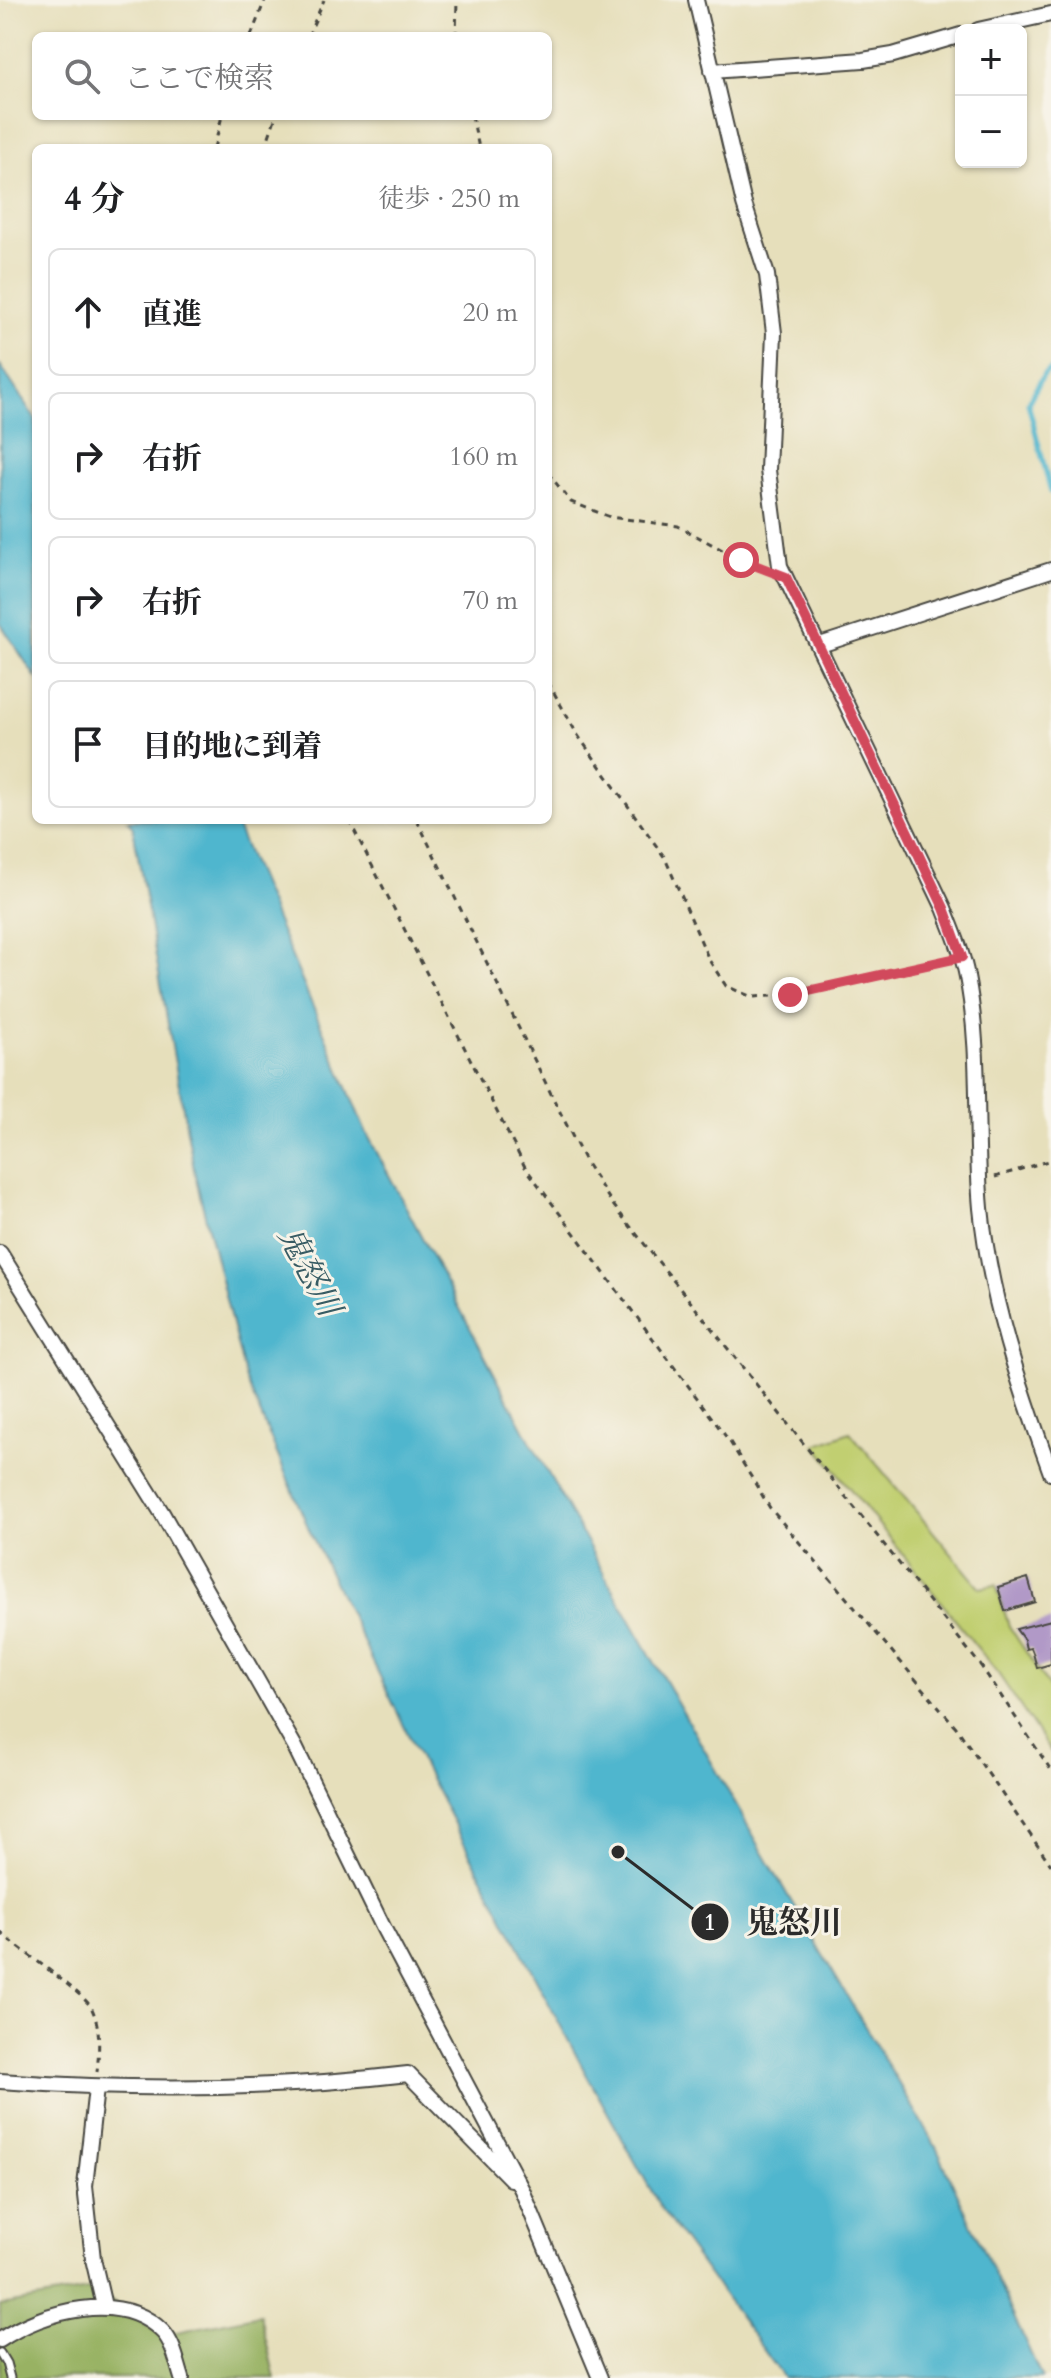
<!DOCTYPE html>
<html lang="ja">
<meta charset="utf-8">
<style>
:root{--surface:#fff;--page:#f2f2f2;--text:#202124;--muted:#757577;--line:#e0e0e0}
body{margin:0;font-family:Cardo,"Noto Serif JP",serif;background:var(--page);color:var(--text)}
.controls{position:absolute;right:24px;top:24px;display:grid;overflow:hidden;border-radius:12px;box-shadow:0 2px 6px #0004}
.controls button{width:72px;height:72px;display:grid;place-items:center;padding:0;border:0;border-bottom:2px solid var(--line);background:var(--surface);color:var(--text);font:40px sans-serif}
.stop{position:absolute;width:24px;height:24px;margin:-18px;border:6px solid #d1495b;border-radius:50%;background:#fff}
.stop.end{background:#d1495b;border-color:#fff;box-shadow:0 2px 8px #0008}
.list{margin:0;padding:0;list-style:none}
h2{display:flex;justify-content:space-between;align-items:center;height:104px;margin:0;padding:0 32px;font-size:34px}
h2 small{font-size:26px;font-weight:400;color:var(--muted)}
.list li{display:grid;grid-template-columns:52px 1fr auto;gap:24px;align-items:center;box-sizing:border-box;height:128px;margin:0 16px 16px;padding:0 16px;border:2px solid var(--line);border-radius:12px}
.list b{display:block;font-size:30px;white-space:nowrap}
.list em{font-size:26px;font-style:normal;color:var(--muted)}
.icon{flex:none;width:44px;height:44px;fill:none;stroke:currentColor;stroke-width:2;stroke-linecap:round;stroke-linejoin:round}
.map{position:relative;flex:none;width:1051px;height:2378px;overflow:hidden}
.search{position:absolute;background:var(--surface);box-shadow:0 2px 6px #0004;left:32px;top:32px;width:520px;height:88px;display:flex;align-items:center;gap:20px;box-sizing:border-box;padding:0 28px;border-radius:12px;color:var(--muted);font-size:30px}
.panel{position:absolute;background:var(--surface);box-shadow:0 2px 6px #0004;left:32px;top:144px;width:520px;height:680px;border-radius:12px}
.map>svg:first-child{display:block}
.green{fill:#c1cf71;stroke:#767d4e;stroke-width:2}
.forest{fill:#98b263;stroke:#626e47;stroke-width:2}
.water{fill:#50b6ce;stroke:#3e707c;stroke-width:2}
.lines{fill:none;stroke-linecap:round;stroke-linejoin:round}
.stream{stroke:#50b6ce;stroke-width:5}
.building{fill:#b199c7}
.lane-casing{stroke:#474641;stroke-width:11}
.street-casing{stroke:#474641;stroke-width:18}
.path{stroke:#474641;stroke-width:3;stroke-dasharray:6 6;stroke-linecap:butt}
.lane{stroke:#fff;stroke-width:7}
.street{stroke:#fff;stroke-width:14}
.route{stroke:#d1495b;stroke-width:10}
.labels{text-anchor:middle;stroke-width:6;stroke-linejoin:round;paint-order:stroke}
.water-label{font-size:32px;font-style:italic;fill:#385c64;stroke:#f7f3e8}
.leader{fill:none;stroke:#2b2b2b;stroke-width:3}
.callout-dot{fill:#2b2b2b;stroke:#f7f3e8;stroke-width:3}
.mark-label{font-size:24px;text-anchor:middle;font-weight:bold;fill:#fff}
.callout-label{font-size:32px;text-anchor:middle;font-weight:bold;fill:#2b2b2b;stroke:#f7f3e8;stroke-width:6;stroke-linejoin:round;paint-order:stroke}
</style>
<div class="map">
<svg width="1051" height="2378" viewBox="0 0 1051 2378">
<rect width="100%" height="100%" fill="#f7f3e8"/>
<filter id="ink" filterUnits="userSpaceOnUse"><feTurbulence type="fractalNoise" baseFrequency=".0125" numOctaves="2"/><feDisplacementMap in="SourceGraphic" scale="16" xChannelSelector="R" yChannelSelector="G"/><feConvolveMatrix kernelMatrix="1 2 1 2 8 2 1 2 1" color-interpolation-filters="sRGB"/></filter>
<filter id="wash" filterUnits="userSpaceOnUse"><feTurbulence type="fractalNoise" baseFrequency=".006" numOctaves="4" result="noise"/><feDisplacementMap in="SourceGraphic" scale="32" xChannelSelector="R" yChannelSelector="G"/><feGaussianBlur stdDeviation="1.8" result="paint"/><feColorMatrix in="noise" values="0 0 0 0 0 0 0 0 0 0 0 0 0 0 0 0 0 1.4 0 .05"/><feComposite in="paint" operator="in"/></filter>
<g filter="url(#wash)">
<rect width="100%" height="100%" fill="#e6dfbb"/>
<path class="green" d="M850 1432 980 1588 996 1585 1009 1626 1051 1690V1752L997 1672 815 1445Z"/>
<path class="forest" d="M93 2289 162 2335 260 2315 275 2378H0V2305Z"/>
<path class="water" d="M0 365 36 420V678L0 623Z
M128 820H234L365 1130 529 1439 621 1604 788 1896 936 2147 1042 2378H784L662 2210 584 2070 421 1761 311 1534 246 1380 195 1175 133 828Z"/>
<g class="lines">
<path class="stream" d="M1051 369 1044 374 1028 403 1051 492"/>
</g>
<g id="blocks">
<path class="building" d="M1028 1578 1035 1602 1005 1611 998 1587Z
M1051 1620V1664L1037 1668 1033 1653 1031 1648 1026 1649 1024 1640 1016 1629Z"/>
</g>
</g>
<g filter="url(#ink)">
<use href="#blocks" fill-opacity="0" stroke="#474641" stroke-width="2"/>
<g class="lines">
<defs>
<path id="lane" d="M0 2353 6 2363 10 2378"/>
<path id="street" d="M696 0 744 204 767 275 774 333 768 470 780 566 944 908C953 931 963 954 967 977 982 1053 974 1132 981 1208 990 1299 1020 1388 1051 1473
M978 30 1051 14
M712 71 863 60 893 55 961 35
M820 645 1051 570
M0 1253 162 1513 295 1747 384 1929 522 2190 600 2378
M0 2081C136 2091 273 2090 408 2074L511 2179
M96 2088 85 2186 93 2259 104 2306
M0 2340C43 2311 121 2289 163 2332 174 2344 177 2363 182 2378"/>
</defs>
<use href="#lane" class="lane-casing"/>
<use href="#street" class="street-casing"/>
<path class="path" d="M251 36 265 0
M308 36 324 0
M456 36 457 0
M472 116 479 148
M214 148 222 116
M265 148 276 116
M548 473 571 502 610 517 678 526 741 560 764 569
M548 682 577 734 665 858 709 960 726 986 752 997 790 995 947 961
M349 820 525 1167 730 1442 770 1508 956 1727 1051 1865
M417 820 555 1102 587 1165 614 1206 981 1666 1051 1770
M995 1177 1051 1160
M0 1932C18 1949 85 1993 92 2009 101 2028 99 2051 97 2072"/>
<use href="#lane" class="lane"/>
<use href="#street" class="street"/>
</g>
</g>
<g class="lines" filter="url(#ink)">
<path class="route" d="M741 560 786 577 944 908 962 957 790 995"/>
</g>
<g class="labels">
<g class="water-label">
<text transform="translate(310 1271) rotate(62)" y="11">鬼怒川</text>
</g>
</g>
<path class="leader" d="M618 1852L710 1922"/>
<g class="callout-dot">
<circle cx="618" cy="1852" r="8"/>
<circle cx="710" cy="1922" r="20"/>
</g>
<g class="mark-label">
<text x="710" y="1930">1</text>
</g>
<g class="callout-label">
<text x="794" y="1933">鬼怒川</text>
</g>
</svg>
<div class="controls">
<button>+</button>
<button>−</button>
</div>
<div class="stop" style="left:741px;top:560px"></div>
<div class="stop end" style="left:790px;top:995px"></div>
<div class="search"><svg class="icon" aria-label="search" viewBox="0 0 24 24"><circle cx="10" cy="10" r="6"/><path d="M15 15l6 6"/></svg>ここで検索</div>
<section class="panel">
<h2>4 分<small>徒歩 · 250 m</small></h2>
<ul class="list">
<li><svg class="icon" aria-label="ahead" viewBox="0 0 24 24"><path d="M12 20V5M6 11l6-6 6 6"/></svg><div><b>直進</b></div><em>20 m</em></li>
<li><svg class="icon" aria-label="right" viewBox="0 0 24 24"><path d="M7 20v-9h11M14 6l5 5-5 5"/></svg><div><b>右折</b></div><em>160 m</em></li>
<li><svg class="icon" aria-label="right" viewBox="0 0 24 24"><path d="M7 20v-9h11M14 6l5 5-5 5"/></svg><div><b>右折</b></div><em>70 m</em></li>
<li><svg class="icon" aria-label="arrive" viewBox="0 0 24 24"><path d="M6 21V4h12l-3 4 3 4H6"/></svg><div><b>目的地に到着</b></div></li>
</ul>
</section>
</div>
